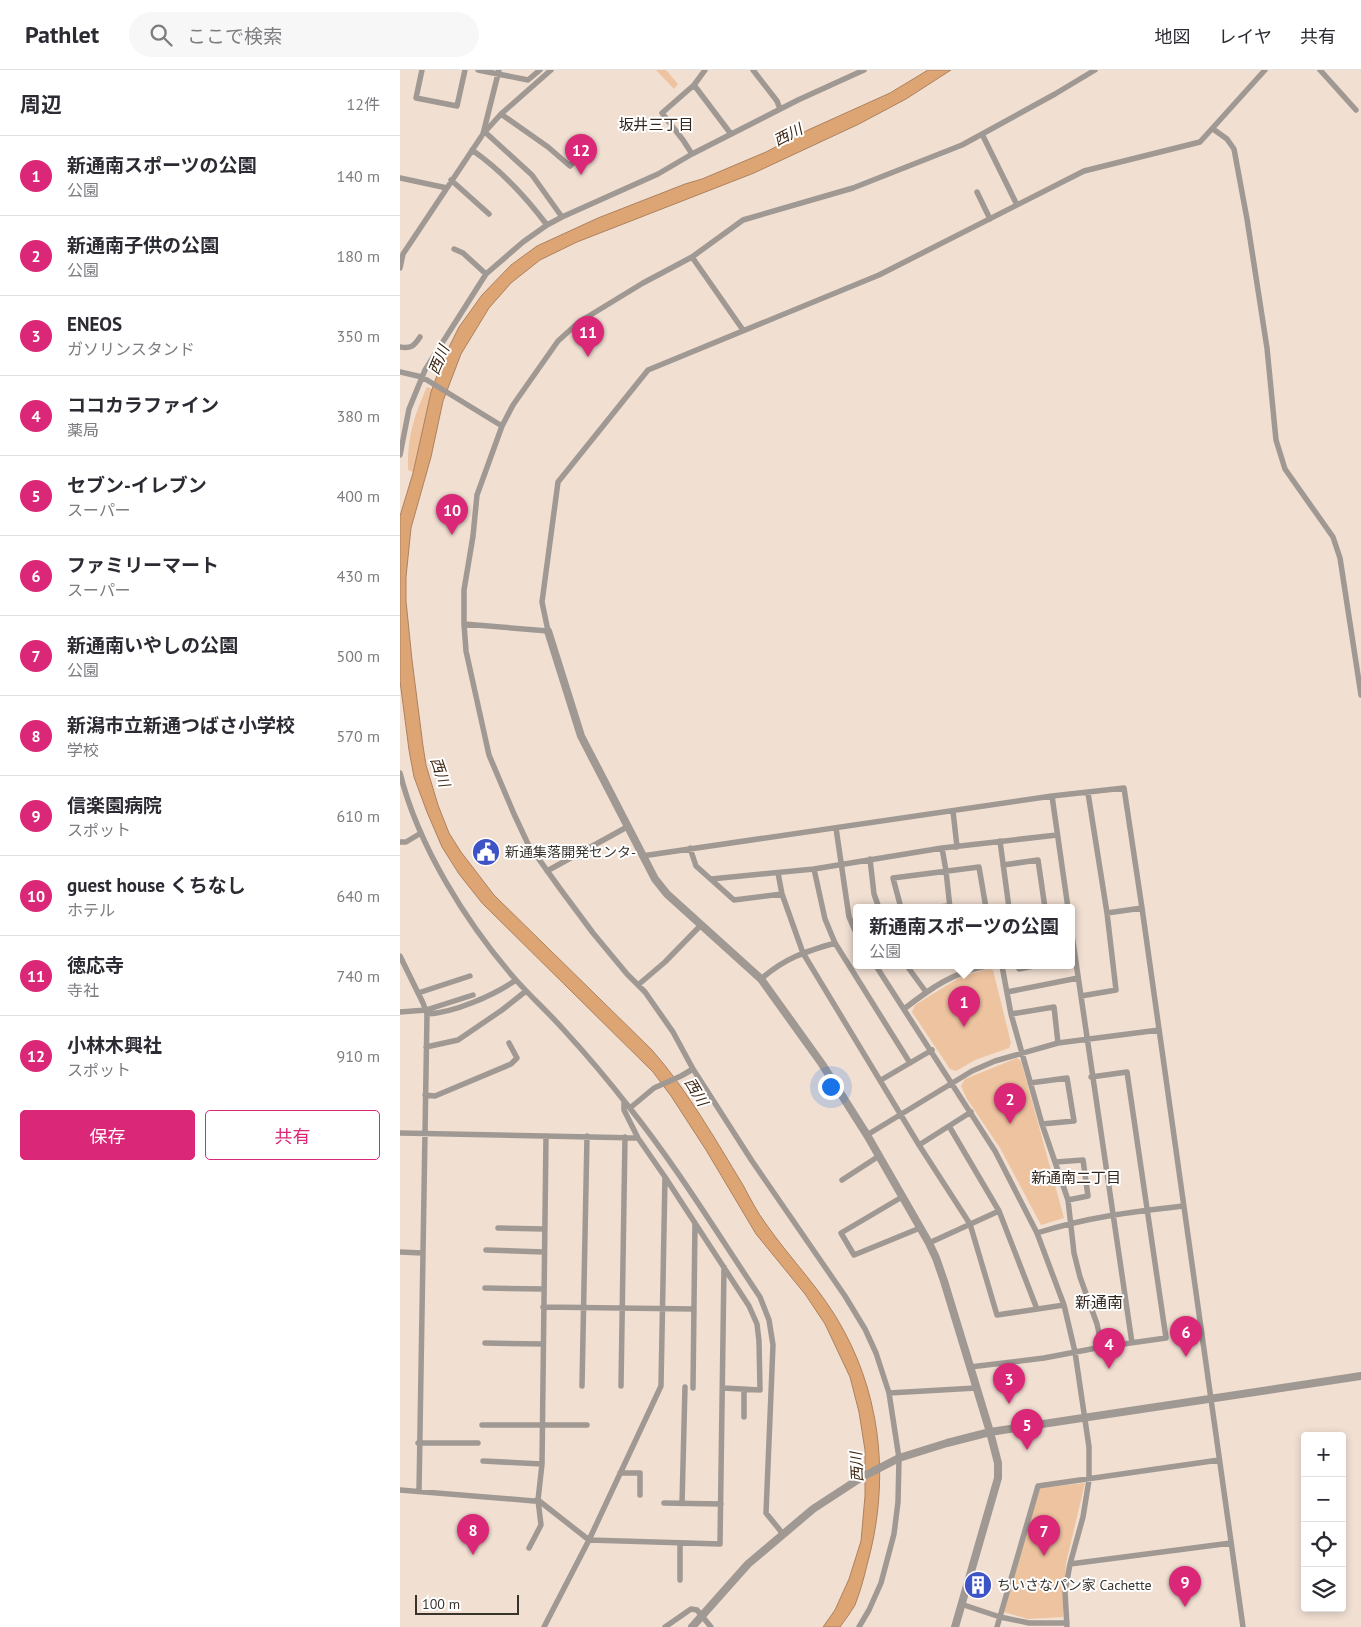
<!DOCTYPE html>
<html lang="ja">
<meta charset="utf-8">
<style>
:root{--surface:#fff;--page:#f7f7f7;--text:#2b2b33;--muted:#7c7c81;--line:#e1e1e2;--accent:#db2777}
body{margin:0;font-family:"PT Sans","Noto Sans JP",sans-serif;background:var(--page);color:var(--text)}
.controls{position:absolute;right:15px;bottom:15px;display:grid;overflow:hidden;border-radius:5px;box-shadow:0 2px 8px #0003}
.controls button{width:45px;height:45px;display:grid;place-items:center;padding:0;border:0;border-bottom:1px solid var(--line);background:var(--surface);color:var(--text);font:25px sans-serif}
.scale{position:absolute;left:15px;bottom:12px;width:104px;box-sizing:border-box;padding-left:5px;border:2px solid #39332d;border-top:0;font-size:14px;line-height:18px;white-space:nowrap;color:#39332d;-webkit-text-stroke:4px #fff;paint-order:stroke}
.you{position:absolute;left:430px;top:1016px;width:18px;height:18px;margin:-12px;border:4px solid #fff;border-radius:50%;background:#1a73e8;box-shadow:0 0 0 8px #1a73e833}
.badge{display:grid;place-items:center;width:32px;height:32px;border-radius:50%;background:var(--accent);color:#fff;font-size:16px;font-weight:700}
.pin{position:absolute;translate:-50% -41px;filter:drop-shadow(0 1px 2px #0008)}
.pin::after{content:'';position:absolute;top:26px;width:18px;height:15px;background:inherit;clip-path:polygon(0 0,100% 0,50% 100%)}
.popup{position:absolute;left:453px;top:834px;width:222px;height:65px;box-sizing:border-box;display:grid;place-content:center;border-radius:5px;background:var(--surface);filter:drop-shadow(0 1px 4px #0005);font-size:16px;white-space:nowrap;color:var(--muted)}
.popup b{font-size:19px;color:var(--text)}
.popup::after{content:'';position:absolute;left:50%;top:100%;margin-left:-10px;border:10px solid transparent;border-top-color:var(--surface)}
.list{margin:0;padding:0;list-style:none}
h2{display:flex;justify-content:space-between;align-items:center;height:65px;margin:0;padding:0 20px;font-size:21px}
h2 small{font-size:16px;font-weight:400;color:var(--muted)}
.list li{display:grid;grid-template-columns:32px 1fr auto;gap:15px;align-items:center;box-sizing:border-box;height:80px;padding:0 20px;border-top:1px solid var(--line)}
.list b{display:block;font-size:19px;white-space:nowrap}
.list p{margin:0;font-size:16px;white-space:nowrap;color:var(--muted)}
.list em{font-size:16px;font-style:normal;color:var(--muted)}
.actions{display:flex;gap:10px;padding:15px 20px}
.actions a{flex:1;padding:11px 0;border:1px solid var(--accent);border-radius:5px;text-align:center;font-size:18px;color:var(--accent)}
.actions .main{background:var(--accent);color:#fff}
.icon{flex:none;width:28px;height:28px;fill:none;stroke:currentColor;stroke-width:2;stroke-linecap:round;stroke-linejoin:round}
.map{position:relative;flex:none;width:961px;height:1557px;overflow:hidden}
header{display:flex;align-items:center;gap:30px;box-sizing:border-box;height:70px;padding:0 25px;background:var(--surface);border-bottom:1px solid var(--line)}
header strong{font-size:24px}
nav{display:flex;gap:28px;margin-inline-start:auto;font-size:18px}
.search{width:350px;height:45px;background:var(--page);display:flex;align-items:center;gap:12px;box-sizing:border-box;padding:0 18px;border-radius:28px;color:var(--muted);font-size:19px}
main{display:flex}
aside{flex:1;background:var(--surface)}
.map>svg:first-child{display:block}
.green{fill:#eec3a0}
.water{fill:#dda474;stroke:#ac825f}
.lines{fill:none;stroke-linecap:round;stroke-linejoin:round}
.minor{stroke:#a09993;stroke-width:5.5}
.tertiary{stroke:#a09993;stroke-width:8}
.labels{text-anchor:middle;stroke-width:4;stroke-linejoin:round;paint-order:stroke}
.poi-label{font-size:14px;fill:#39332d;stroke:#fff;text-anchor:start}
.neighbourhood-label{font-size:15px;fill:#33261c;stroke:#fff}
.water-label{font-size:15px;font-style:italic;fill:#3f2712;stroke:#fff}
.quarter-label{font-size:16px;fill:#33261c;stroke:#fff}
</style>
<header>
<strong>Pathlet</strong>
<div class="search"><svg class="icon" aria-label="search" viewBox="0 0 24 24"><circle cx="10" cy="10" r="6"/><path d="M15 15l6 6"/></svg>ここで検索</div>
<nav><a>地図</a><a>レイヤ</a><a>共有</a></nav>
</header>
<main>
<aside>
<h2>周辺<small>12件</small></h2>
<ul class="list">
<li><span class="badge">1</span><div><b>新通南スポーツの公園</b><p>公園</p></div><em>140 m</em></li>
<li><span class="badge">2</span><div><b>新通南子供の公園</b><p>公園</p></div><em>180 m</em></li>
<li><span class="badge">3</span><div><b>ENEOS</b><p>ガソリンスタンド</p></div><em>350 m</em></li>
<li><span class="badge">4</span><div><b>ココカラファイン</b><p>薬局</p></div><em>380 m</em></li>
<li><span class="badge">5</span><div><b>セブン-イレブン</b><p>スーパー</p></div><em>400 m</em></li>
<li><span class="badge">6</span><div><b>ファミリーマート</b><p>スーパー</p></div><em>430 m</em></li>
<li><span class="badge">7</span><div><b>新通南いやしの公園</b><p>公園</p></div><em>500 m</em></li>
<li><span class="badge">8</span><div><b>新潟市立新通つばさ小学校</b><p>学校</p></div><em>570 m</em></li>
<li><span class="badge">9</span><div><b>信楽園病院</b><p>スポット</p></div><em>610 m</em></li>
<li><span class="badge">10</span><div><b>guest house くちなし</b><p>ホテル</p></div><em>640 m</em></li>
<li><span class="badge">11</span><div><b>徳応寺</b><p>寺社</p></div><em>740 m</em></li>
<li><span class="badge">12</span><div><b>小林木興社</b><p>スポット</p></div><em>910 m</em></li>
</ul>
<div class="actions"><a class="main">保存</a><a>共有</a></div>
</aside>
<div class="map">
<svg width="961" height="1557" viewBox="0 0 961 1557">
<rect width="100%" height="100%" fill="#f1dfd2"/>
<path class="green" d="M256 0H266L278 14 274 19Z
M27 317 34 320 15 403 8 400C7 367 14 346 27 317Z
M588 899 593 900 611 973 609 978 575 990 556 1001 550 999 512 942 515 935 562 906Z
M617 988 621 991 664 1148 641 1155 600 1078 567 1029 561 1016 565 1009Z
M685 1413 666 1493 663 1547 628 1549 604 1542 639 1418Z"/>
<path class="water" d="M528 0H551L506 29 459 54 354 103 177 172 140 190 111 213 89 238 61 284 43 331 31 387 11 458 6 507V531L12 590 23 676 26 695 38 735 49 763 61 782 94 825 252 980C288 1021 315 1069 343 1115 350 1128 357 1142 366 1154 391 1190 423 1221 444 1261 483 1333 489 1417 467 1495 464 1508 460 1522 455 1535 451 1542 445 1550 440 1557H423L435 1540 449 1509 461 1471 465 1426V1380L459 1342 450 1307 425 1254 405 1224 356 1164 306 1080 271 1026 253 1002 82 833 59 804 42 777 27 742 14 707 9 680 0 611V446L13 403 31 322 43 289 59 257 82 225 111 195 137 176 198 148 285 114 302 109 366 82 408 60 490 23Z"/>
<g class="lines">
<path class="minor" d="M22 0 16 28 57 36 65 0
M78 0 128 10 140 0
M353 0 377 31 380 39
M920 0 956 40
M294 15 331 64
M101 44 148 77 170 96 183 83
M813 59 827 69 834 79 847 149 867 278 876 370 885 399 933 467 940 488 961 625
M85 62 132 105 162 147
M83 64 99 0
M582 64 617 135
M72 80C101 100 125 126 147 155
M292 84 283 70 262 43 294 15 305 0
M0 108 47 118
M51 110 89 144
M577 122 590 149
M54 179 63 183 86 204
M292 187 343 260
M0 198 3 184 83 64 101 44 151 0
M0 277C11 279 14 276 20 267
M0 302 22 307 102 356
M0 385 9 339 25 300 86 204 123 172 147 155 162 147 258 104 292 84 398 30 464 0
M64 554 148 561 142 532 158 412 248 300 479 205 684 101 800 72 865 0
M0 703C18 776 67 854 116 910 131 927 148 942 163 959 186 984 208 1010 229 1037 277 1097 317 1163 360 1227L369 1250 373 1275 366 1443 383 1464
M652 726 668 838
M553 741 557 777
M436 758 449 847 456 863
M600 771 609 838
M0 772H6L21 763
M290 778 296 796 334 830 382 824
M542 778 546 801 550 838
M242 786 652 726 724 718 742 838 843 1557
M470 789 474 824 479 838
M603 795 638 790 645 838
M414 799 425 849 435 873 510 993
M147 801 227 757
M378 803 382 824 403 883 519 1075 570 1154 597 1245 664 1235
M311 809 414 799 542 778 657 765
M501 838 493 808 579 797 586 838
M527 838 549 836
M707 843 742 838
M672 865 732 1273
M0 886 23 933 27 944 19 1421
M476 896 595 1081 637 1163 664 1235 675 1282 689 1377V1410L683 1447 670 1494 665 1522 667 1557
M507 896 526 922
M602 896 611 944 642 1054 668 1130 674 1183 680 1207 697 1254 702 1277
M618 896 619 899 634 896
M361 909C385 888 404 882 435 873
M238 915 265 892 301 855
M607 922 678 908
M18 923 70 906
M681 926 716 920 707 843 688 723
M504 939C531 918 552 903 586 896
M0 942 26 940 73 925
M27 944C54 943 94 925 116 910
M611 944 654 937 658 973
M26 977 58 970 102 940 126 921
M481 1010 532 980
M630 1013 667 1008 674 1051 642 1054
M25 1025 35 1026 111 994 117 988 109 973
M230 1038 254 1018 281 1006 293 999
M549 1056 599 1141 637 1239
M0 1063 238 1068
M467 1065 572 1001 595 991 658 973 759 960
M519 1075 571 1042
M656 1092 683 1090 688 1126 668 1130
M265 1107 349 1236 357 1254 359 1271 360 1320 323 1318
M442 1110 479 1086
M502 1127 441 1163 454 1185 520 1158
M98 1158 144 1159
M637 1163C688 1147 731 1142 783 1136
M529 1173 599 1141
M86 1180 144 1182
M0 1182 22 1183
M85 1218 143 1219
M143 1237 294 1239
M85 1273 143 1274
M570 1297 644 1288 702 1277 766 1268 727 1002 691 1007
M182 1316 187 1066
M221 1316 225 1067
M293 1318 295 1153
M344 1319V1347
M489 1323 576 1318
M82 1355H187
M18 1373H78
M83 1391 142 1394
M220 1403H240V1425
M0 1420 134 1431 138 1430 142 1394 146 1066
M138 1430 189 1470 320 1474 324 1197
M264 1433 321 1434
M282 1434 285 1317
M129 1478 141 1455 138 1430
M670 1494 831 1473
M280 1510V1473
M561 1534 600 1547 629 1553H667
M144 1557 189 1470 261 1316 265 1107 238 1068 224 1040V1031
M265 1557 291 1539 297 1540 311 1557
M459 1557 469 1540 481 1513 494 1464 498 1432 499 1388 489 1323 476 1283 465 1259 445 1226 352 1091 293 999 273 962 245 922 227 904 193 863 161 820 128 774 114 744 89 685 66 581 64 554V520L73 466 77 425 102 356 113 335 158 271 179 252 243 213 292 187 343 150 453 118 562 75 655 24 695 0
M597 1557 638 1416 819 1390"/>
<path class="tertiary" d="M148 561 181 666 255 809 267 824 361 909 422 994 467 1065 529 1173 536 1188 544 1211 590 1362 598 1393V1408L555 1557
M292 1557 348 1494 413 1439 462 1407 499 1388 547 1373 590 1362 961 1306"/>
</g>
<defs>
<symbol id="civic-disc" viewBox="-11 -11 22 22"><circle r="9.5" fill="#3e53c6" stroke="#fff"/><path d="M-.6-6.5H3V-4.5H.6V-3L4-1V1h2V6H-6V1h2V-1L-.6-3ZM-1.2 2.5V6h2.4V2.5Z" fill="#fff"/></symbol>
<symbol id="building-disc" viewBox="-11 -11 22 22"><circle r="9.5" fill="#3e53c6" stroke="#fff"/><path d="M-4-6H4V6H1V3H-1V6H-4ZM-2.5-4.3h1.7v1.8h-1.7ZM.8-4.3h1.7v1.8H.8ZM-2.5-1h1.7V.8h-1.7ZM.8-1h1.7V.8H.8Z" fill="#fff"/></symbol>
</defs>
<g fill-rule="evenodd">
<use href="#civic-disc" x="70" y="766" width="32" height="32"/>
<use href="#building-disc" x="562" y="1499" width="32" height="32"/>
</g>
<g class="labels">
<g class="poi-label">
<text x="105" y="787">新通集落開発センタ-</text>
<text x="597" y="1520">ちいさなパン家 Cachette</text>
</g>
<g class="neighbourhood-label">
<text x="256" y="60">坂井三丁目</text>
<text x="676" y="1113">新通南二丁目</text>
</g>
<g class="water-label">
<text transform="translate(388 65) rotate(-27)" y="5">西川</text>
<text transform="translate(39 290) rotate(-67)" y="5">西川</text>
<text transform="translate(40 702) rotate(71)" y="5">西川</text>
<text transform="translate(296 1022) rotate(59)" y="5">西川</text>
<text transform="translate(457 1397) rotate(-93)" y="5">西川</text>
</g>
<g class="quarter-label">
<text x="699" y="1238">新通南</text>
</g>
</g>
</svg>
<div class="controls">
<button>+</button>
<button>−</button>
<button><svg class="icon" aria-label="locate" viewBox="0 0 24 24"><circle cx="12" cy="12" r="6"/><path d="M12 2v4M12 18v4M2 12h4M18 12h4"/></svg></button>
<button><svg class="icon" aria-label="layers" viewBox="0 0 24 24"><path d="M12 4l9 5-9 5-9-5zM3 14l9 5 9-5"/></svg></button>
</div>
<div class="scale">100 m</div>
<div class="you"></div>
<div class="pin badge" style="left:564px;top:957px">1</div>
<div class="popup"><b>新通南スポーツの公園</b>公園</div>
<div class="pin badge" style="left:610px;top:1054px">2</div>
<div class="pin badge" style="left:609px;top:1334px">3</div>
<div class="pin badge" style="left:709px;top:1299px">4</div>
<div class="pin badge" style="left:627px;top:1380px">5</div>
<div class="pin badge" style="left:786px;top:1287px">6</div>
<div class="pin badge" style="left:644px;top:1486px">7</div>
<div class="pin badge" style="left:73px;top:1485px">8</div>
<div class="pin badge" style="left:785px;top:1537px">9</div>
<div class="pin badge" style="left:52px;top:465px">10</div>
<div class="pin badge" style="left:188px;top:287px">11</div>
<div class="pin badge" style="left:181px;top:105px">12</div>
</div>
</main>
